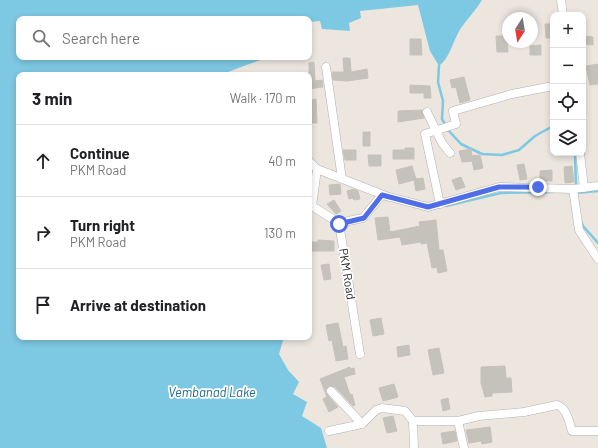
<!DOCTYPE html>
<meta charset="utf-8">
<style>
:root{--surface:#fff;--page:#f6f6f6;--text:#202124;--muted:#757577;--line:#e0e0e0}
body{margin:0;font-family:Barlow,sans-serif;background:var(--page);color:var(--text)}
.controls{position:absolute;right:12px;top:12px;display:grid;overflow:hidden;border-radius:8px;box-shadow:0 2px 6px #0003}
.controls button{width:36px;height:36px;display:grid;place-items:center;padding:0;border:0;border-bottom:1px solid var(--line);background:var(--surface);color:var(--text);font:20px sans-serif}
.compass{position:absolute;left:502px;top:12px;width:36px;height:36px;border-radius:50%;background:var(--surface);box-shadow:0 2px 6px #0003;rotate:192deg}
.stop{position:absolute;width:12px;height:12px;margin:-9px;border:3px solid #506de8;border-radius:50%;background:#fff}
.stop.end{background:#506de8;border-color:#fff;box-shadow:0 1px 4px #0008}
.list{margin:0;padding:0;list-style:none}
h2{display:flex;justify-content:space-between;align-items:center;height:52px;margin:0;padding:0 16px;font-size:17px}
h2 small{font-size:13px;font-weight:400;color:var(--muted)}
.list li{display:grid;grid-template-columns:26px 1fr auto;gap:12px;align-items:center;box-sizing:border-box;height:72px;padding:0 16px;border-top:1px solid var(--line)}
.list b{display:block;font-size:15px;white-space:nowrap}
.list p{margin:0;font-size:13px;white-space:nowrap;color:var(--muted)}
.list em{font-size:13px;font-style:normal;color:var(--muted)}
.icon{flex:none;width:22px;height:22px;fill:none;stroke:currentColor;stroke-width:2;stroke-linecap:round;stroke-linejoin:round}
.map{position:relative;flex:none;width:598px;height:448px;overflow:hidden}
.search{position:absolute;background:var(--surface);box-shadow:0 2px 6px #0003;left:16px;top:16px;width:296px;height:44px;display:flex;align-items:center;gap:10px;box-sizing:border-box;padding:0 14px;border-radius:8px;color:var(--muted);font-size:15px}
.panel{position:absolute;background:var(--surface);box-shadow:0 2px 6px #0003;left:16px;top:72px;width:296px;height:268px;border-radius:8px}
.map>svg:first-child{display:block}
.water{fill:#7dc8e3}
.lines{fill:none;stroke-linecap:round;stroke-linejoin:round}
.stream{stroke:#7dc8e3;stroke-width:2.5}
.building{fill:#c5c1bb;stroke:#c7c2b9}
.minor-casing{stroke:#b0b1ba;stroke-width:9}
.minor{stroke:#fff;stroke-width:8}
.route{stroke:#506de8;stroke-width:5}
.labels{text-anchor:middle;stroke-width:3.5;stroke-linejoin:round;paint-order:stroke}
.street-label{font-size:12px;fill:#2c2c2c;stroke:#fff}
.water-label{font-size:13px;font-style:italic;fill:#1b6890;stroke:#fff}
</style>
<div class="map">
<svg width="598" height="448" viewBox="0 0 598 448">
<rect width="100%" height="100%" fill="#ece6df"/>
<path class="water" d="M0 0H482C476 10 468 18 461 28 453 40 450 58 439 66L430 51 418 5 360 11 361 18 349 23 350 31 322 29 320 21 309 22V19H19V57H268L220 75H19V337H284L279 354 288 370 299 382 293 394 307 402 302 416 321 428 327 448H0Z"/>
<g class="lines">
<path class="stream" d="M439 66 438 82 443 101 442 119 449 131 461 144 482 154 502 155 519 150 535 136 553 126
M575 153 576 186
M309 168 313 171
M575 193 598 191
M446 206 501 193 554 192
M581 221 583 226 598 243"/>
</g>
<path class="building" d="M545 24H553V38H546Z
M496 36H507L508 52H497Z
M583 36 593 37V45L583 44Z
M410 39H421L422 55H410Z
M541 45V55H530V46Z
M343 58H350L351 72 367 69 368 78 347 81 333 80 332 72H344Z
M314 62 315 81 322 80 323 87 309 89V63Z
M598 64V84L590 85 586 66Z
M464 77 470 100 460 103 456 87 452 88 450 80Z
M410 85 430 86 431 98H424V93H410Z
M316 99 317 123H309V100Z
M422 110 424 118 398 122V111Z
M363 132H370V146H363Z
M405 148H414V159H393V150H405Z
M471 149 472 156 480 155 483 168 474 170 472 161 462 162 459 151Z
M343 150H356V160H345Z
M368 155H381V166H369Z
M524 164 527 179 520 180 517 165Z
M412 166 416 179 423 178 425 189 416 191 414 180 399 184 396 170Z
M572 166 574 182 565 183 564 167Z
M552 170V181H540V171Z
M461 177 465 187 456 190 452 180Z
M340 184 341 194 330 195 329 185Z
M354 189 358 191 360 199 354 200 353 198 349 199 347 191Z
M334 200 341 211 336 214 327 204Z
M388 217 390 232 420 226 419 222 436 220 439 250H443L447 271 438 273 437 267 432 268 427 243 421 244V242L402 245 400 237 378 240 375 218Z
M318 240 334 241V251H309V242H318Z
M329 264 331 279 324 280 321 265Z
M381 318 384 334 373 336 370 320Z
M338 323 343 347 346 346 348 359 336 361 332 340 329 341 326 325Z
M409 345 410 355 398 357 397 347Z
M439 348 444 373 433 375 428 350Z
M505 366 506 378H511L512 392 492 393V396L485 397 481 383V367Z
M350 367V369L354 368 355 374 344 377 350 395 352 394 355 405 353 406 335 387 329 386 326 389V393L338 407 329 412 323 399 327 397 320 379Z
M394 384 398 397 383 401 379 388Z
M448 398 450 409 443 411 441 400Z
M393 416 397 431 387 433 383 418Z
M490 427 492 442 482 444 481 441 469 443 466 430Z
M455 431 457 441 443 444 441 433Z"/>
<g class="lines">
<defs>
<path id="minor" d="M561 0 563 15
M326 67 342 179
M427 112 442 143 450 153
M580 153 584 188
M309 161 317 169 386 196 428 207 499 187 573 189 598 186
M317 169 312 206 339 223
M573 189 579 230 598 259
M440 204 425 134 456 124 453 111 512 94 553 86
M360 354 339 223 363 218 382 195
M331 391 362 424
M413 421 414 448
M329 431 362 424 376 410 382 408 405 411 413 421H458
M464 448 458 421 479 416 524 412 557 405C567 408 569 422 572 431H598"/>
</defs>
<use href="#minor" class="minor-casing"/>
<use href="#minor" class="minor"/>
</g>
<g class="lines">
<path class="route" d="M339 224 364 218 382 195 428 207 499 187H538"/>
</g>
<g class="labels">
<g class="street-label">
<text transform="translate(347 274) rotate(81)" y="4">PKM Road</text>
</g>
<g class="water-label">
<text x="212" y="397">Vembanad Lake</text>
</g>
</g>
</svg>
<div class="controls">
<button>+</button>
<button>−</button>
<button><svg class="icon" aria-label="locate" viewBox="0 0 24 24"><circle cx="12" cy="12" r="6"/><path d="M12 2v4M12 18v4M2 12h4M18 12h4"/></svg></button>
<button><svg class="icon" aria-label="layers" viewBox="0 0 24 24"><path d="M12 4l9 5-9 5-9-5zM3 14l9 5 9-5"/></svg></button>
</div>
<svg class="compass" viewBox="-18 -18 36 36"><path d="M0-13l5 13h-10z" fill="#e53935"/><path d="M0 13l5-13h-10z" fill="#757577"/></svg>
<div class="stop" style="left:339px;top:224px"></div>
<div class="stop end" style="left:538px;top:187px"></div>
<div class="search"><svg class="icon" aria-label="search" viewBox="0 0 24 24"><circle cx="10" cy="10" r="6"/><path d="M15 15l6 6"/></svg>Search here</div>
<section class="panel">
<h2>3 min<small>Walk · 170 m</small></h2>
<ul class="list">
<li><svg class="icon" aria-label="ahead" viewBox="0 0 24 24"><path d="M12 20V5M6 11l6-6 6 6"/></svg><div><b>Continue</b><p>PKM Road</p></div><em>40 m</em></li>
<li><svg class="icon" aria-label="right" viewBox="0 0 24 24"><path d="M7 20v-9h11M14 6l5 5-5 5"/></svg><div><b>Turn right</b><p>PKM Road</p></div><em>130 m</em></li>
<li><svg class="icon" aria-label="arrive" viewBox="0 0 24 24"><path d="M6 21V4h12l-3 4 3 4H6"/></svg><div><b>Arrive at destination</b></div></li>
</ul>
</section>
</div>
